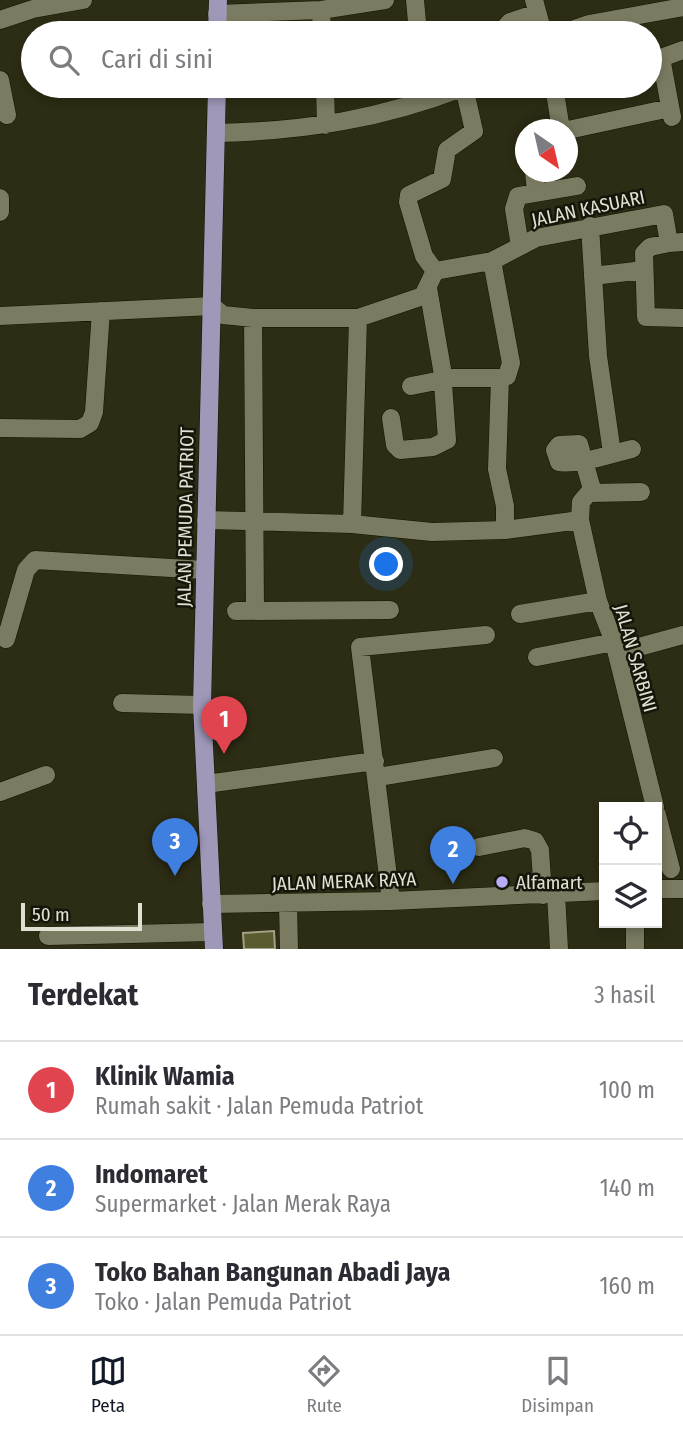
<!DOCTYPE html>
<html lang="id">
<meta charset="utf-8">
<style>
:root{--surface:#fff;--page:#f2f2f3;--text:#2b2b33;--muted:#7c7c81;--line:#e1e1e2;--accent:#111827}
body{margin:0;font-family:"Fira Sans Condensed",sans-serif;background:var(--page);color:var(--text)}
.controls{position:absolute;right:21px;bottom:21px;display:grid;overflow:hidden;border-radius:0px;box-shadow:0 4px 10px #0003}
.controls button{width:63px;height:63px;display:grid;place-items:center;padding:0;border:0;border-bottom:2px solid var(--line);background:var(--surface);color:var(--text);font:35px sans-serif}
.compass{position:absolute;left:515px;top:119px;width:63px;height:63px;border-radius:50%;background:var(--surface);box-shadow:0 4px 10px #0003;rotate:146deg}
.scale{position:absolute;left:21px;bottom:18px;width:121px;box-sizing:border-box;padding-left:7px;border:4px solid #e0e1d3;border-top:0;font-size:19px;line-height:24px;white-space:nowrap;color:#e0e1d3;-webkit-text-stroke:5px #15150a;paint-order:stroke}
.you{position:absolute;left:387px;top:565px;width:24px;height:24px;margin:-18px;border:5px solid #fff;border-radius:50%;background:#1a73e8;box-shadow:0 0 0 10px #1a73e833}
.badge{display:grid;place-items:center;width:46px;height:46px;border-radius:50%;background:var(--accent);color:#fff;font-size:23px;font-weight:700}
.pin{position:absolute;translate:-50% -58px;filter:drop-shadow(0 2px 4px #0008)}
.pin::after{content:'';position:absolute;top:37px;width:24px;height:21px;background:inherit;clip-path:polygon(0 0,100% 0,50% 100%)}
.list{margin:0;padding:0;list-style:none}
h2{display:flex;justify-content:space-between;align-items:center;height:91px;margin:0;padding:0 28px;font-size:30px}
h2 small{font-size:23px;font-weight:400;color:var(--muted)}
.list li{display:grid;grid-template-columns:46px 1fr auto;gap:21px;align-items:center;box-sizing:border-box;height:98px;padding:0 28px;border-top:2px solid var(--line)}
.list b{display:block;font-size:26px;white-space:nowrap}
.list p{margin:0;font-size:23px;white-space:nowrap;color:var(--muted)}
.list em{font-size:23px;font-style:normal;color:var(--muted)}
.icon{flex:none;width:38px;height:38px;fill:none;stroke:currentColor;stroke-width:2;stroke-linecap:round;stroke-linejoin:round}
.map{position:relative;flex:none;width:683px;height:949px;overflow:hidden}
.search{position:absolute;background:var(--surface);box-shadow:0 4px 10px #0003;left:21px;right:21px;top:21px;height:77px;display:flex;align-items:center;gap:18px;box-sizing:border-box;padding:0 24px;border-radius:38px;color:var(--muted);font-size:26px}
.sheet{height:385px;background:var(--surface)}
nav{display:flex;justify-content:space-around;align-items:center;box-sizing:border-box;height:98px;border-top:2px solid var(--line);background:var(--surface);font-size:19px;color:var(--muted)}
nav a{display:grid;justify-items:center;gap:4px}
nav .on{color:var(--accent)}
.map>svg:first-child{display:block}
.building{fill:#5a5b2f;stroke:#a0a185;stroke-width:2}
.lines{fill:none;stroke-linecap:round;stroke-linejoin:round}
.minor-casing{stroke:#151501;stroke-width:19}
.major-casing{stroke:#151501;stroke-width:19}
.minor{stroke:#7a7b61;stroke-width:18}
.major{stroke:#9f98b9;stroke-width:18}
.poi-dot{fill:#b8abf7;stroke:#15150a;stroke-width:2.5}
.labels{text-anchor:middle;stroke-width:5;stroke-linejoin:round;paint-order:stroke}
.street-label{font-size:19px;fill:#e0e1d3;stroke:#15150a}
.poi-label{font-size:19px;fill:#e0e1d3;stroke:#15150a;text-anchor:start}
</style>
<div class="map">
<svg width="683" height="949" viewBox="0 0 683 949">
<rect width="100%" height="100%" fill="#2d2d15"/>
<path class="building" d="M274 931 275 949H244L243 933Z"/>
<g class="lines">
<defs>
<path id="minor" d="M415 0 418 33
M534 0 543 33
M321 10 322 33
M217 14 321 10 385 0
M0 20 33 9 83 0
M500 33 510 22 537 13
M563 33 589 24 683 7
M0 80 7 115
M325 86 326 125
M554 86 561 130
M672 117 661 58 683 50
M568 130 670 108
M217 133C306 131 381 119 464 87L474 131 447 150 442 179 409 195 408 202 424 256 435 271
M534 172 536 191
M0 198V212
M590 226 598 356 612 453
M669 243 650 247 644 253 646 317 683 318
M520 246 514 209 518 196 577 186
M593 276 644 270
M0 316 212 306 223 315 253 318H358L423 296 435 271 492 261 536 238 664 214 669 243 683 242
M253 318 255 610
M411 386 452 378H500
M391 418 395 445 400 450 433 447 447 440 442 369 428 288
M0 428 80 429 90 423 94 412 101 311
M591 493 641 492
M206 520 352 524 432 532 505 530V506L497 469 500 378 507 376 511 363 492 261
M580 520 598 601 614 642 655 807
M352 524 358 318
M505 530 580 520 581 502 592 489 579 444 559 445 555 450 559 462C581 465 610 454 632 449
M236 611 390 610
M520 614 598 601
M6 639 26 570 35 560 205 570
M617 653 683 635
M537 657 614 642
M122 703 202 705
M378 777 494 758
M206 784 375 761
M0 792 46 775
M657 815 671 869
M479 847 525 838 535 841 540 850 543 895
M657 889H683
M556 894 559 949
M391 901 360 647 486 635
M211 904 391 901 604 891
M288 904 289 949
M635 923V949
M48 936 212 932"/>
<path id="major" d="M217 33 218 0
M214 949 202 705 217 86"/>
</defs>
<use href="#minor" class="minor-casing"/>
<use href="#major" class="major-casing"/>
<use href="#minor" class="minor"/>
<use href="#major" class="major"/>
</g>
<circle class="poi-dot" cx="502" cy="882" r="7"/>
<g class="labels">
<g class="street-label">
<text transform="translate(588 208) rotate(-12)" y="7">JALAN KASUARI</text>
<text transform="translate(185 517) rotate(-89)" y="7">JALAN PEMUDA PATRIOT</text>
<text transform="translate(636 658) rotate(74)" y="7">JALAN SARBINI</text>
<text transform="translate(344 881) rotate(-2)" y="7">JALAN MERAK RAYA</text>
</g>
<g class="poi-label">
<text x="516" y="889">Alfamart</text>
</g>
</g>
</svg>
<div class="controls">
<button><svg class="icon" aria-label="locate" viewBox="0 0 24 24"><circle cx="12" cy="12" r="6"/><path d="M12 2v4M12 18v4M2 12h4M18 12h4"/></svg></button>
<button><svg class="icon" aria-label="layers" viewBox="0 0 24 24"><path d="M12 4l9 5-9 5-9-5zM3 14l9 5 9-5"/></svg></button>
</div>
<svg class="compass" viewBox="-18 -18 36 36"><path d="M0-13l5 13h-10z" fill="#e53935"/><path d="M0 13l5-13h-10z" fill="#7c7c81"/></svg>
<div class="scale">50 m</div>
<div class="you"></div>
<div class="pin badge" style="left:224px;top:754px;background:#e0444e">1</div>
<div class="pin badge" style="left:453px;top:884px;background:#3f7fe0">2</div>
<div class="pin badge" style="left:175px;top:876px;background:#3f7fe0">3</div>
<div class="search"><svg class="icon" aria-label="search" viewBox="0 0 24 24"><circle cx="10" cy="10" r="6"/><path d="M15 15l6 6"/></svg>Cari di sini</div>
</div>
<section class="sheet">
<h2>Terdekat<small>3 hasil</small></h2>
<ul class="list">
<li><span class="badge" style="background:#e0444e">1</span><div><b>Klinik Wamia</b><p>Rumah sakit · Jalan Pemuda Patriot</p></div><em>100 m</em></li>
<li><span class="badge" style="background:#3f7fe0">2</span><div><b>Indomaret</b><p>Supermarket · Jalan Merak Raya</p></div><em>140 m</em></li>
<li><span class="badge" style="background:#3f7fe0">3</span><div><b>Toko Bahan Bangunan Abadi Jaya</b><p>Toko · Jalan Pemuda Patriot</p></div><em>160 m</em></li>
</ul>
</section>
<nav>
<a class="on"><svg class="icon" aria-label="map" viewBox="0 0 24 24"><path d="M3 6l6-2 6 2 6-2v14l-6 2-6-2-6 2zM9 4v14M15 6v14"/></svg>Peta</a>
<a><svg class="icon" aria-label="directions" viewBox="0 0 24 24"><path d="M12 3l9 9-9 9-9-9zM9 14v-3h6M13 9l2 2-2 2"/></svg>Rute</a>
<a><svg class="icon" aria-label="saved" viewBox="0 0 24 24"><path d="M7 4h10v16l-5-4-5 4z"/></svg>Disimpan</a>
</nav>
